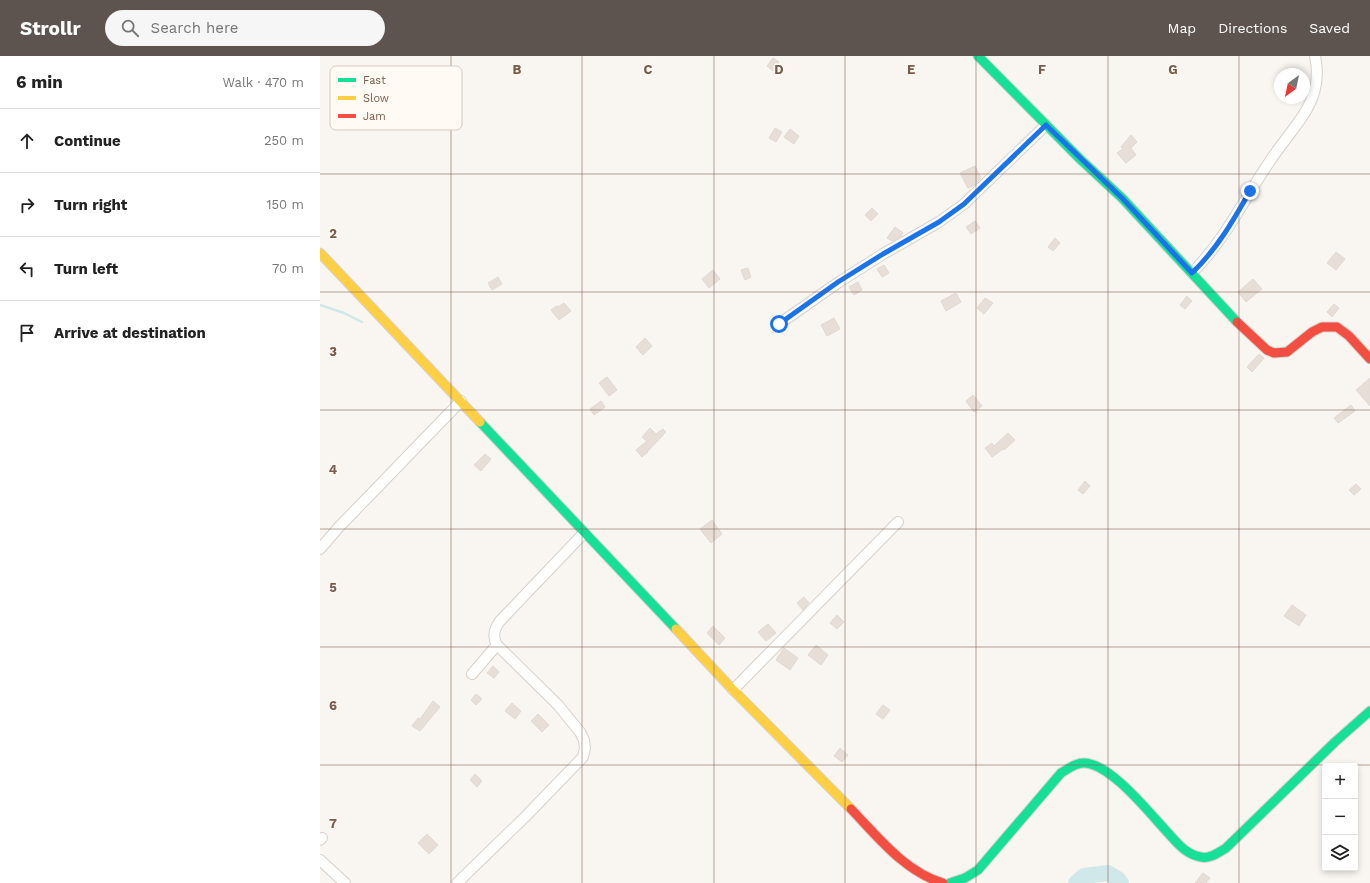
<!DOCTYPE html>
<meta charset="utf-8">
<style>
:root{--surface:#fff;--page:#f6f6f6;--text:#222;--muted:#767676;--line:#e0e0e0;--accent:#5d544f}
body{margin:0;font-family:"Work Sans",sans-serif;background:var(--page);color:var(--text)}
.controls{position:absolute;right:12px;bottom:12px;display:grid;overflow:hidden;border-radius:4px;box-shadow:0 2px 6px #0003}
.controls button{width:36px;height:36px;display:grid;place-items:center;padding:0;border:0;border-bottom:1px solid var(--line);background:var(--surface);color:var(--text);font:20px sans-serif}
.compass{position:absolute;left:954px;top:12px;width:36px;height:36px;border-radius:50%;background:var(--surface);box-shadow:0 2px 6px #0003;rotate:213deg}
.stop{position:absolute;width:12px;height:12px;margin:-9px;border:3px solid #1a73e8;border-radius:50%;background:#fff}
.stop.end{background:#1a73e8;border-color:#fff;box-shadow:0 1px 4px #0008}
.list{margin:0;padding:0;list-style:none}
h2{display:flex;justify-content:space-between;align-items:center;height:52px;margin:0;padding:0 16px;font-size:17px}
h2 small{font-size:13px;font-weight:400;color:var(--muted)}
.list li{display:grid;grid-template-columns:26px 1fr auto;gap:12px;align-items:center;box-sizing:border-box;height:64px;padding:0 16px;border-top:1px solid var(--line)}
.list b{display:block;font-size:15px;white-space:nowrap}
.list em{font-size:13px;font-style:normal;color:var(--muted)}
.icon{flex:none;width:22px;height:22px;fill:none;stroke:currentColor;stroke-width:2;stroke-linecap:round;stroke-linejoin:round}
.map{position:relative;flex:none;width:1050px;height:827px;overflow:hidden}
header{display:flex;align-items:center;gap:24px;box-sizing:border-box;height:56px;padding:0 20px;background:var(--accent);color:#fff}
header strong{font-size:19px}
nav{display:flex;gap:22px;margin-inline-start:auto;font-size:14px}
.search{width:280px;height:36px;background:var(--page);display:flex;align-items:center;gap:10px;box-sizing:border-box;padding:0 14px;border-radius:22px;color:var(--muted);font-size:15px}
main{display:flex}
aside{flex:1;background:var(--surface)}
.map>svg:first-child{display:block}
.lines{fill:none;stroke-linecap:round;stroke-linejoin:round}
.stream{stroke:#d0e8ea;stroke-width:2.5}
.river{stroke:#d0e8ea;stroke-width:16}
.building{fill:#e6ded7;stroke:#e2d8d2}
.street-casing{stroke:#d7d1cb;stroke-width:12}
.fast-casing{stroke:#d9d2cb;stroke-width:11}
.slow-casing{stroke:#d9d2cb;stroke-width:11}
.jam-casing{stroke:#d9d2cb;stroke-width:11}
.street{stroke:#fefefd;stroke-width:10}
.fast{stroke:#16e098;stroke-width:9}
.slow{stroke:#ffcf43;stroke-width:9}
.jam{stroke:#f24e42;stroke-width:9}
.route{stroke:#1a73e8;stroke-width:5}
.grid{fill:none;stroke:#7a5c4d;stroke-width:1;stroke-opacity:0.55}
.key{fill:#fffaf3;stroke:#d7cbc1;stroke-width:1}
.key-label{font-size:11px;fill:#7a5c4d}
.grid-label{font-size:13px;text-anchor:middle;font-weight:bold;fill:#7a5c4d;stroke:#fffaf3;stroke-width:3;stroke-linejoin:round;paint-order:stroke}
</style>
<header>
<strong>Strollr</strong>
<div class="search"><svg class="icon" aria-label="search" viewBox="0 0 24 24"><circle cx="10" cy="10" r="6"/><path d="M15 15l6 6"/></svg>Search here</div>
<nav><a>Map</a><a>Directions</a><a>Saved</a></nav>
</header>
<main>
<aside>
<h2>6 min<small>Walk · 470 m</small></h2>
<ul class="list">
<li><svg class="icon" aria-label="ahead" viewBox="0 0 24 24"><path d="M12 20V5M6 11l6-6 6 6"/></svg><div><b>Continue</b></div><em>250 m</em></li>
<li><svg class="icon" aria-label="right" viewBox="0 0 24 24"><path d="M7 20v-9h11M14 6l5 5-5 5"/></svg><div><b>Turn right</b></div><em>150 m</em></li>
<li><svg class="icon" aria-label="left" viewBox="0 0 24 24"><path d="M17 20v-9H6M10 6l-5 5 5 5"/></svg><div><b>Turn left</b></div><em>70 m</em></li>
<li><svg class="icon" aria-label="arrive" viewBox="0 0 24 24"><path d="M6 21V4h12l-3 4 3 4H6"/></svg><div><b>Arrive at destination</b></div></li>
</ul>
</aside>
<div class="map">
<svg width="1050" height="827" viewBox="0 0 1050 827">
<rect width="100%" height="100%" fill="#f9f5f0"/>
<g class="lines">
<path class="stream" d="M0 249 24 257 42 266"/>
<path class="river" d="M756 827 764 820 788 817 798 823 801 827"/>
</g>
<path class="building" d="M453 2 459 6 453 15 447 10Z
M455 72 462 76 456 86 449 82Z
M470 73 479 80 474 88 464 81Z
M811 79 817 86 811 92 816 99 806 107 797 97 803 93 801 91Z
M655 110 661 122 655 129 648 132 640 117Z
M552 152 558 158 551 165 545 159Z
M655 165 660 172 651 178 646 171Z
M575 171 583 177 580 181 572 185 567 182Z
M735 182 740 187 733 195 728 191Z
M1016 196 1025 203 1016 214 1007 207Z
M564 209 569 217 562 221 557 213Z
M428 212 431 221 425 224 421 214Z
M393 214 400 223 389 232 382 223Z
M178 221 182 228 172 234 168 227Z
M933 223 942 233 926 246 918 236Z
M538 226 542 234 534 239 529 231Z
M636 237 641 246 626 255 621 245Z
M867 240 872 245 865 253 860 249Z
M665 242 673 247 664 258 657 252Z
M244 247 251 255 239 264 231 254 237 250 238 251Z
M1014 248 1019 252 1012 261 1007 256Z
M514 262 520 273 507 280 501 269Z
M325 282 332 290 323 299 316 291Z
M939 298 944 302 932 316 927 311Z
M287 321 297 334 289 340 279 327Z
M1050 322V350L1036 334Z
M653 339 662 350 654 356 646 345Z
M281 345 285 351 274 359 270 353Z
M1031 349 1035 355 1018 367 1014 362Z
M330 372 336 378 343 373 346 376 327 396H328L322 401 316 394 327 385 322 381Z
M688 377 695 384 684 394 683 393 672 401 665 392 672 387 674 390Z
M165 398 171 403 161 415 154 409Z
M765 425 770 430 763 438 758 434Z
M1036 428 1041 433 1034 439 1029 434Z
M392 464 402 478 391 487 380 473Z
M484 541 489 547 483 554 477 547Z
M972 549 986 559 979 570 964 560Z
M517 559 524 566 517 573 510 567Z
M448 568 456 577 446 585 438 576Z
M393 570 405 582 399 589 387 577Z
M496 589 508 599 501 609 488 599Z
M464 592 478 602 470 614 456 604Z
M173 610 179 616 174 622 167 617Z
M156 638 162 643 156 649 151 644Z
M113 645 120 651 100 675 92 670 98 662 100 663Z
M192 647 201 655 195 663 185 655Z
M563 649 570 654 563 663 556 658Z
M218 658 229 669 222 676 211 665Z
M520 692 528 699 522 706 514 700Z
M155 718 162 725 157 731 150 724Z
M107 778 118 789 109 798 98 787Z
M883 817 890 822 886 827H875Z"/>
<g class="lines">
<defs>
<path id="street" d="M872 217C904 185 923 145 948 108 960 89 976 72 987 53 996 37 999 18 995 0
M459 268 519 226 563 198 619 166 644 148 726 69
M0 493 19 471 141 345
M152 618 177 589
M413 634 578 466
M0 784 2 782
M0 804 25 827
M137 827 205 761 263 701 265 692 264 684 260 676 238 649 177 589C172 580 174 573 180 565L264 477"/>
<path id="fast" d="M658 0 760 103 802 142 917 266
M160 366 356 573
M630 827 645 822 658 814 741 717C748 713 755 707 763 707 790 706 831 759 849 778 858 788 867 799 881 801 890 803 898 797 906 792L1015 686 1050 655"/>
<path id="slow" d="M0 197 160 366
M356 573 413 634 531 753"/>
<path id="jam" d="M917 266 947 294 954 297 967 296 992 276 1002 271H1017L1029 280 1050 303
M531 753C558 781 585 816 623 827"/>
</defs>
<use href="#street" class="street-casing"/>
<use href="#fast" class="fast-casing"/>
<use href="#slow" class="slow-casing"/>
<use href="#jam" class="jam-casing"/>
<use href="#street" class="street"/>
<use href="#fast" class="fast"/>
<use href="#slow" class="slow"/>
<use href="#jam" class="jam"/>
</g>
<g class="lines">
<path class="route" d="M459 268 518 226 563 198 619 166 644 148 726 69 802 142 872 217C897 193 913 165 930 135"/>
</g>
<path class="grid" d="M131 0V827M262 0V827M394 0V827M525 0V827M656 0V827M788 0V827M919 0V827M0 118H1050M0 236H1050M0 354H1050M0 473H1050M0 591H1050M0 709H1050"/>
<rect x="10" y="10" width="132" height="64" rx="6" class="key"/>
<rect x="18" y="22" width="18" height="4" fill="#16e098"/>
<rect x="18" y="40" width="18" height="4" fill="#ffcf43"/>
<rect x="18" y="58" width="18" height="4" fill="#f24e42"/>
<g class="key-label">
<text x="43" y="28">Fast</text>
<text x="43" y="46">Slow</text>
<text x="43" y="64">Jam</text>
</g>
<g class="grid-label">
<text x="197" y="18">B</text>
<text x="328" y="18">C</text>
<text x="459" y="18">D</text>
<text x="591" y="18">E</text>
<text x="722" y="18">F</text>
<text x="853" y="18">G</text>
<text x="13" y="182">2</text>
<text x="13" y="300">3</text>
<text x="13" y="418">4</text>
<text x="13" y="536">5</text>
<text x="13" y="654">6</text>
<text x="13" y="772">7</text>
</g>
</svg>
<div class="controls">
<button>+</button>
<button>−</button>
<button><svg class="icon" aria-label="layers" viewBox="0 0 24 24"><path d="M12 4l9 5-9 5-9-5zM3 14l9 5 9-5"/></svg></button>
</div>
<svg class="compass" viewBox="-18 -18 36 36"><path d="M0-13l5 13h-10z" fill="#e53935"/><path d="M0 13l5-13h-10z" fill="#767676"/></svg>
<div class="stop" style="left:459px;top:268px"></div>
<div class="stop end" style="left:930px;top:135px"></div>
</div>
</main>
